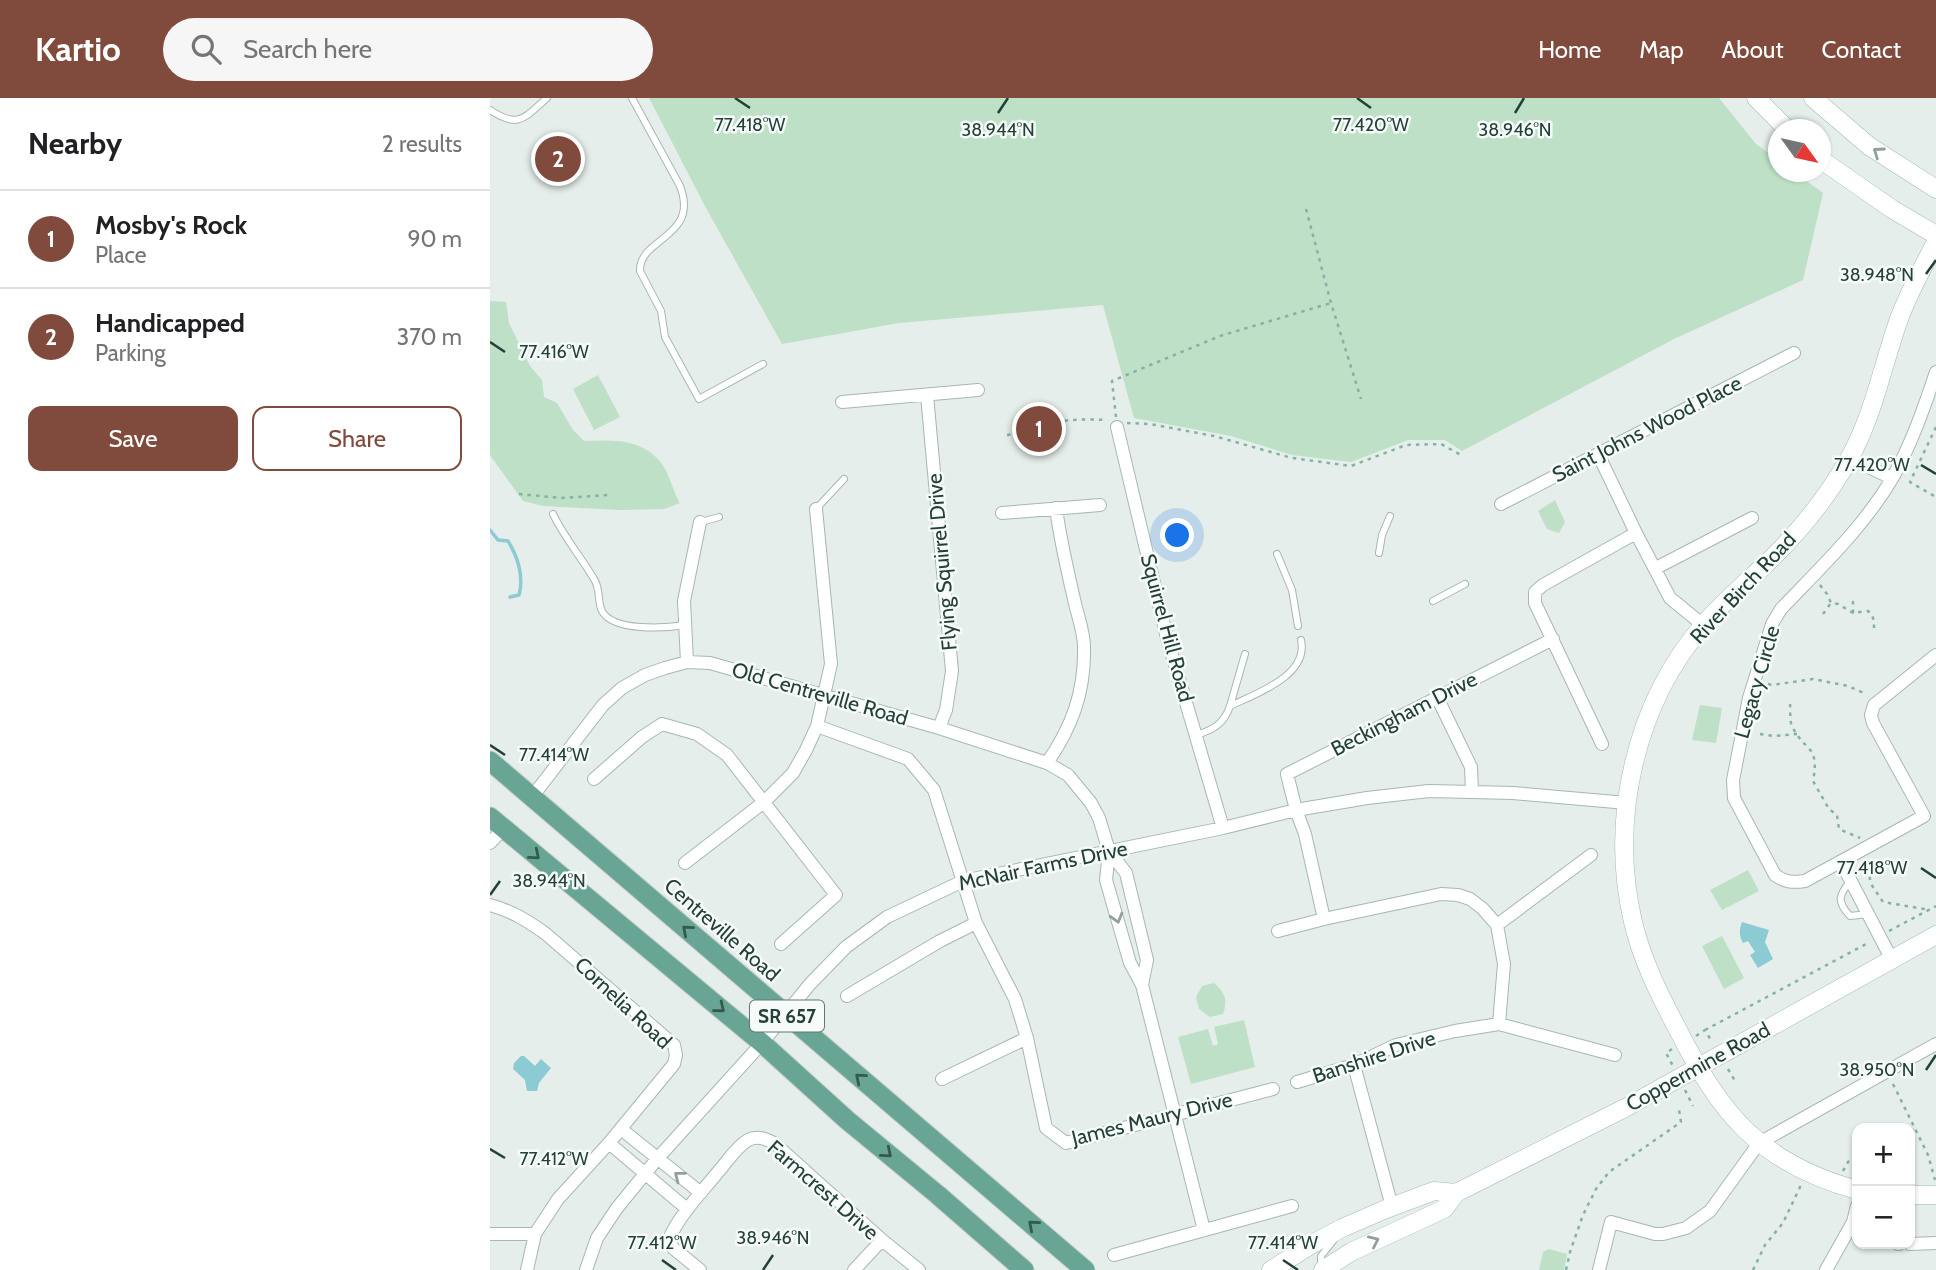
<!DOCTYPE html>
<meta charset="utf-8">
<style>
:root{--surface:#fff;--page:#f6f6f6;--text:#202124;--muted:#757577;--line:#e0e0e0;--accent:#804b3d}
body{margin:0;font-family:Cabin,sans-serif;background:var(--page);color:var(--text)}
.controls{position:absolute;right:21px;bottom:21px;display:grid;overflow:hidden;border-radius:14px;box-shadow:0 2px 5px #0004}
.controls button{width:63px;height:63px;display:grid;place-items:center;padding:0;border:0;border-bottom:2px solid var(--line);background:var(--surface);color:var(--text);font:35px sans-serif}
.compass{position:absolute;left:1278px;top:21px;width:63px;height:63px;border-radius:50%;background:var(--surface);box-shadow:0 2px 5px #0004;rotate:123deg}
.you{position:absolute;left:688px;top:438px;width:24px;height:24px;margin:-18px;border:5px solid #fff;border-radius:50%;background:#1a73e8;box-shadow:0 0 0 10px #1a73e833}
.badge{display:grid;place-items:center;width:46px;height:46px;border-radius:50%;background:var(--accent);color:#fff;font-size:23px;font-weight:700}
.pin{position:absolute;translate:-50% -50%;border:4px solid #fff;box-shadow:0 2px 7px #0006}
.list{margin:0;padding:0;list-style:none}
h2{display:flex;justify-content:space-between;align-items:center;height:91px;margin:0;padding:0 28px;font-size:30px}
h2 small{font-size:23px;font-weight:400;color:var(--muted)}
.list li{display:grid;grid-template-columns:46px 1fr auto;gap:21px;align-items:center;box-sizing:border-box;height:98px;padding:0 28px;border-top:2px solid var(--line)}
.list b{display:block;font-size:26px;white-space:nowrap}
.list p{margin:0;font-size:23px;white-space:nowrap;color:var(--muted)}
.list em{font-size:23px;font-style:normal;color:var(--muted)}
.actions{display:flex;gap:14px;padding:21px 28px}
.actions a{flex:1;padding:16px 0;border:2px solid var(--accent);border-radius:14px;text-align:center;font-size:24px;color:var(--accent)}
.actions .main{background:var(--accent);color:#fff}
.icon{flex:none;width:38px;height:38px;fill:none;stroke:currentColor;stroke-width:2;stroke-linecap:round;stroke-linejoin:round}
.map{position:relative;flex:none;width:1446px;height:1172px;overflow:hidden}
header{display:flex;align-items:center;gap:42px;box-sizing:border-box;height:98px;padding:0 35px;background:var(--accent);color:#fff}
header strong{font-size:33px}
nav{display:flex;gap:38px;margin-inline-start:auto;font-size:24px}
.search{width:490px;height:63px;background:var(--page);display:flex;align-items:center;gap:18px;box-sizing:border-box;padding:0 24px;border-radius:38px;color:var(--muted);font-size:26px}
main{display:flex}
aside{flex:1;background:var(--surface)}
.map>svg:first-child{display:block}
.green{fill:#bde0c6}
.water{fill:#8ccbd4}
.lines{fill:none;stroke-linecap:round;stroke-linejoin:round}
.stream{stroke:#8ccbd4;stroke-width:3.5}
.lane-casing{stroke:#a7b7b1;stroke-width:8}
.street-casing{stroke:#a7b7b1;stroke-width:14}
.secondary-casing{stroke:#a3bbb2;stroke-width:19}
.primary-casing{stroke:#c1cac7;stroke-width:21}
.path{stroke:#84b3a3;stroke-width:2.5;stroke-dasharray:3.5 5;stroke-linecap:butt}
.lane{stroke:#fff;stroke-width:6}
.street{stroke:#fff;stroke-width:12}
.secondary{stroke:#fff;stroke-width:18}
.primary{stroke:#68a594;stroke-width:19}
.oneway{stroke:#91a09c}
.oneway2{stroke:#345a4f}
.ticks{fill:none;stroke:#234138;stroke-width:2.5}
.labels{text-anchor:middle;stroke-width:5;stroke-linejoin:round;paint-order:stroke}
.shield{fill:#f6faf8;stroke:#627872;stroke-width:2}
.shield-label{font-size:19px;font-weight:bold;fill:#234138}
.street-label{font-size:21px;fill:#234138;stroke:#f6faf8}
.ticks-label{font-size:18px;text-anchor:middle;fill:#234138;stroke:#f6faf8;stroke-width:5;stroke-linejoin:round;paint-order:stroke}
</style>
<header>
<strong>Kartio</strong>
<div class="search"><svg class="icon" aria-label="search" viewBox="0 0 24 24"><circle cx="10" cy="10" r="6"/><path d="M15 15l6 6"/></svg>Search here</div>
<nav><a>Home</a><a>Map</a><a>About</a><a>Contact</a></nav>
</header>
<main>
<aside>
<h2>Nearby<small>2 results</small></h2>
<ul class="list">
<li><span class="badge">1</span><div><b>Mosby's Rock</b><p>Place</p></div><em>90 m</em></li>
<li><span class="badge">2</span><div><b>Handicapped</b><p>Parking</p></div><em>370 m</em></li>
</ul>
<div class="actions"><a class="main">Save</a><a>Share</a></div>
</aside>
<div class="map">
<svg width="1446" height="1172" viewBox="0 0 1446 1172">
<rect width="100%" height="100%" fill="#e5eeea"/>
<path class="green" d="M159 0H1229L1266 46 1288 62V74H1304L1333 95 1313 182 1184 241 972 353 955 342H918L861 364 802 357 741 338 644 320 613 207 409 225 292 246 216 110Z
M0 203 16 204 19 225 40 268 52 282 54 299 67 305 83 332 94 343C122 342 152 340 171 365 179 374 183 394 190 405L174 411 129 412 53 408 33 403 0 357Z
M108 277 130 319 104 332 83 291Z
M1065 402 1075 424 1069 435 1057 431 1048 413Z
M1210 607 1232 610 1226 645 1202 642Z
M1258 772 1269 793 1232 812 1220 792Z
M1232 838 1254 880 1234 891 1212 848Z
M724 885C735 895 738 901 733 916L720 919 709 911 706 899 712 888Z
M754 922 765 969 701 986 688 939 718 931 723 948 728 946 724 929Z
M1059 1151 1077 1156 1074 1172H1049L1053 1154Z"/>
<path class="water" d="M1252 824 1279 832 1275 844 1283 861 1268 870 1260 857 1265 854 1258 843 1253 845C1249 838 1249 832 1252 824Z
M31 958H34L45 968 51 961 61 970 49 985 47 993H37L35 982 23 971 24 965Z"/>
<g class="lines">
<path class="stream" d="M0 432 8 442 18 443C28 459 34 479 29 497L20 499"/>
<defs>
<path id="lane" d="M142 0 190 88C210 140 149 139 150 173L171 213 175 239 209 301 273 266
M0 12C29 31 34 20 57 0
M326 411 354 381
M63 416C74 439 91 459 104 481 111 492 107 503 112 513 123 534 176 530 195 527
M211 424 229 419
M889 455 892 437 900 418
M787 456 802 492 808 528
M943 503 975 486
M740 608 755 556
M706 637C723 632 734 626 740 608 765 596 819 578 811 542
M1361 782C1349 797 1346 803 1360 818L1378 816
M831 1169V1158L843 1143"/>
<path id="street" d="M1446 274C1434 310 1421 347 1403 379 1374 429 1330 470 1291 511L1282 526 1259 600 1243 682 1244 700 1285 777C1295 784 1302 785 1315 783L1434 718 1383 625 1381 617 1384 607 1446 557
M437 297 462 573 456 612 449 630
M352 304 488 292
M627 329 677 540 733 730
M1108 356 1146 435 1180 500 1213 527
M1359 360 1402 380
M1011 406 1304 255
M512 415 610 407
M1166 470 1262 420
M197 564 194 503 210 424
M947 599 981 669 982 694
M327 628 418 661 444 692 486 825 525 901 537 940 556 1030 576 1045 783 991
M1112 646 1045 505V494L1053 487 1146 435
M557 665C582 629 595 594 594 549 594 533 587 516 584 501 577 471 570 441 566 410
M104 681 152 639 172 626 207 636 237 657 346 797 291 846
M42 699 113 607 132 590 155 577 175 570 197 564 220 565 449 630 557 665 578 677 601 705 609 720 619 753 636 775 657 862 652 887 640 865 616 782 619 753
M0 745 14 730
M1351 764 1402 862
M195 765 274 704 303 675 316 652 327 628 341 566 326 411
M0 807C22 813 38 823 56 836L184 947 186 957 184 966 119 1045 68 1101 45 1136 37 1172
M834 821 815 736 806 712 797 676 1063 541
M1007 827 1101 757
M788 833 834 821 951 796 968 797 980 801 992 810 1007 827 1014 866 1009 926
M652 887 714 1132
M357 898 450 843 486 825
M864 967 902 1109
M452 981 537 940
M807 984 864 967 906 947 965 933 1009 926 1125 957
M131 1031 211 1095
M119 1045 197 1111
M0 1136H45
M1408 1146H1409
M1420 1146 1446 1145
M624 1157 802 1108
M96 1172 107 1140 127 1110 167 1061 272 945 320 886 356 849 397 819 473 783 733 730 806 712 877 700 939 693 982 694 1023 695 1137 705
M210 1172 183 1150 179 1141C190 1116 211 1095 228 1074 237 1064 246 1049 258 1042 267 1037 276 1041 284 1045L392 1142 429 1172
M364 1172 392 1142
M1109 1172 1121 1124 1165 1136H1173L1196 1130 1220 1113 1269 1045 1446 946
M1336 1172 1363 1124 1367 1108"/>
<path id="secondary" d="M1266 0 1298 32
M1323 0 1379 48 1446 91
M1330 61 1402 111 1446 137
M1367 1092C1270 1065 1231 1017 1187 930 1169 896 1152 862 1143 824 1119 721 1145 604 1216 524 1237 500 1263 479 1286 456 1314 428 1339 396 1359 361 1384 316 1392 269 1409 221 1419 194 1433 169 1446 144
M1420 1097H1446
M781 1172 824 1145 852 1130 896 1111 944 1093 966 1095
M833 1172 861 1154 954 1111 966 1095 1135 1010 1446 837"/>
<path id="primary" d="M0 663 595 1172
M0 719 272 945 357 1022 448 1097 534 1172"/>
</defs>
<use href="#lane" class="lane-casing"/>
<use href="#street" class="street-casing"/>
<use href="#secondary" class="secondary-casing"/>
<use href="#primary" class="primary-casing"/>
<path class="path" d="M816 111 841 205 871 301
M626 319 622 283 730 238 841 205
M637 325 660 326 724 338 802 360 861 368 916 347 951 346 971 357
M1446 329 1420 384 1446 399
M517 337C532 334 546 328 561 325 578 321 599 321 617 322
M29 396 71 400 119 397
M1330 487 1337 496 1341 505 1348 506 1363 515 1378 513C1384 518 1384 523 1384 530
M1363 515V504L1365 500
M1333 516 1341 505
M1278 586 1282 587 1323 581 1358 588 1376 596
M1300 606C1301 613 1299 622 1302 628 1315 655 1330 646 1323 683L1339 711 1347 717 1349 731 1370 740
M1270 636 1284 638 1307 636
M1376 762 1381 786 1393 804 1440 812
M1399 833 1446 808
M1215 932 1378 845
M1206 938 1215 932 1222 944
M1182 951 1176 955 1183 968
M1238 971 1245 983
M1403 986 1438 1057 1445 1082
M1195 992 1203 1008
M1407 1030 1411 1029 1424 1031
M1353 1073 1358 1064 1367 1055
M1076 1172 1080 1154 1093 1117 1106 1091 1119 1074 1191 1024 1189 1012
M1263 1172 1275 1147 1293 1125 1311 1087"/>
<use href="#lane" class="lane"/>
<use href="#street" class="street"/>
<use href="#secondary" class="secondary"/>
<use href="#primary" class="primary"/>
</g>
<defs><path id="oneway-chevron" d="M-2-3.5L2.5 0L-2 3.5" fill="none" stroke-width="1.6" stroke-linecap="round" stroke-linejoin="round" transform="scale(1.75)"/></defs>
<g class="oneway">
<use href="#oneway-chevron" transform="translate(1388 54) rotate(-145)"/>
<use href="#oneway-chevron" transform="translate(627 820) rotate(74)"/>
<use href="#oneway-chevron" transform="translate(189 1078) rotate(-142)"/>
<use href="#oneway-chevron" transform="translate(884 1143) rotate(-25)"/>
</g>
<g class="oneway2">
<use href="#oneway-chevron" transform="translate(45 757) rotate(40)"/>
<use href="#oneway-chevron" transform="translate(197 832) rotate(-139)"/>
<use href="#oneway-chevron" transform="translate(230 910) rotate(39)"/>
<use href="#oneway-chevron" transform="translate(370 980) rotate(-140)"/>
<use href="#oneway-chevron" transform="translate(397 1055) rotate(40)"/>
<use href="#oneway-chevron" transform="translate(543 1127) rotate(-139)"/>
</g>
<path class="ticks" d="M245 0 260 10M867 0 881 10M508 15 518 0M1025 15 1034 0M1436 176 1446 162M0 244 15 254M1431 367 1446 376M0 647 15 657M1431 770 1446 780M0 797 10 783M1436 972 1446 957M0 1051 15 1060M172 1162 186 1172M793 1162 808 1172M273 1172 283 1157"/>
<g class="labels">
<rect class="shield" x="260" y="902.5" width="74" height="31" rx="5"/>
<g class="shield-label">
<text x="297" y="925">SR 657</text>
</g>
<g class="street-label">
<text transform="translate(1157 331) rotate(-27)" y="7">Saint Johns Wood Place</text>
<text transform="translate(452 464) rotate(-95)" y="7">Flying Squirrel Drive</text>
<text transform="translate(1253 490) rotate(-47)" y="7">River Birch Road</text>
<text transform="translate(677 530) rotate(75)" y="7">Squirrel Hill Road</text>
<text transform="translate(1267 584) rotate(-74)" y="7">Legacy Circle</text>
<text transform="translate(330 596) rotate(16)" y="7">Old Centreville Road</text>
<text transform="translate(914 616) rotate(-27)" y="7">Beckingham Drive</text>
<text transform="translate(553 768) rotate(-12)" y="7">McNair Farms Drive</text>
<text transform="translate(232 832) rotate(41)" y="7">Centreville Road</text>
<text transform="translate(133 905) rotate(43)" y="7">Cornelia Road</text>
<text transform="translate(884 959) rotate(-18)" y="7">Banshire Drive</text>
<text transform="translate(1208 969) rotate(-29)" y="7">Coppermine Road</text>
<text transform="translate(662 1021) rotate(-14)" y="7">James Maury Drive</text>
<text transform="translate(333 1092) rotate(41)" y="7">Farmcrest Drive</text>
</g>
</g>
<g class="ticks-label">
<text x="260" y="33">77.418°W</text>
<text x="881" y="33">77.420°W</text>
<text x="508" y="38">38.944°N</text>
<text x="1025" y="38">38.946°N</text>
<text x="1387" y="183">38.948°N</text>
<text x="64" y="260">77.416°W</text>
<text x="1382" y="373">77.420°W</text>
<text x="64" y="663">77.414°W</text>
<text x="1382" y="776">77.418°W</text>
<text x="59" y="789">38.944°N</text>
<text x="1387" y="978">38.950°N</text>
<text x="64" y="1067">77.412°W</text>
<text x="283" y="1146">38.946°N</text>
<text x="172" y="1151">77.412°W</text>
<text x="793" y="1151">77.414°W</text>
</g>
</svg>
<div class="controls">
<button>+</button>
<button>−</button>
</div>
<svg class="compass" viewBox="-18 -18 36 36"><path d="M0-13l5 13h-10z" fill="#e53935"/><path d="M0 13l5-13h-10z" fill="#757577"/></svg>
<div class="you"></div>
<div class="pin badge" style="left:549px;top:331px">1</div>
<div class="pin badge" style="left:68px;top:61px">2</div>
</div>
</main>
